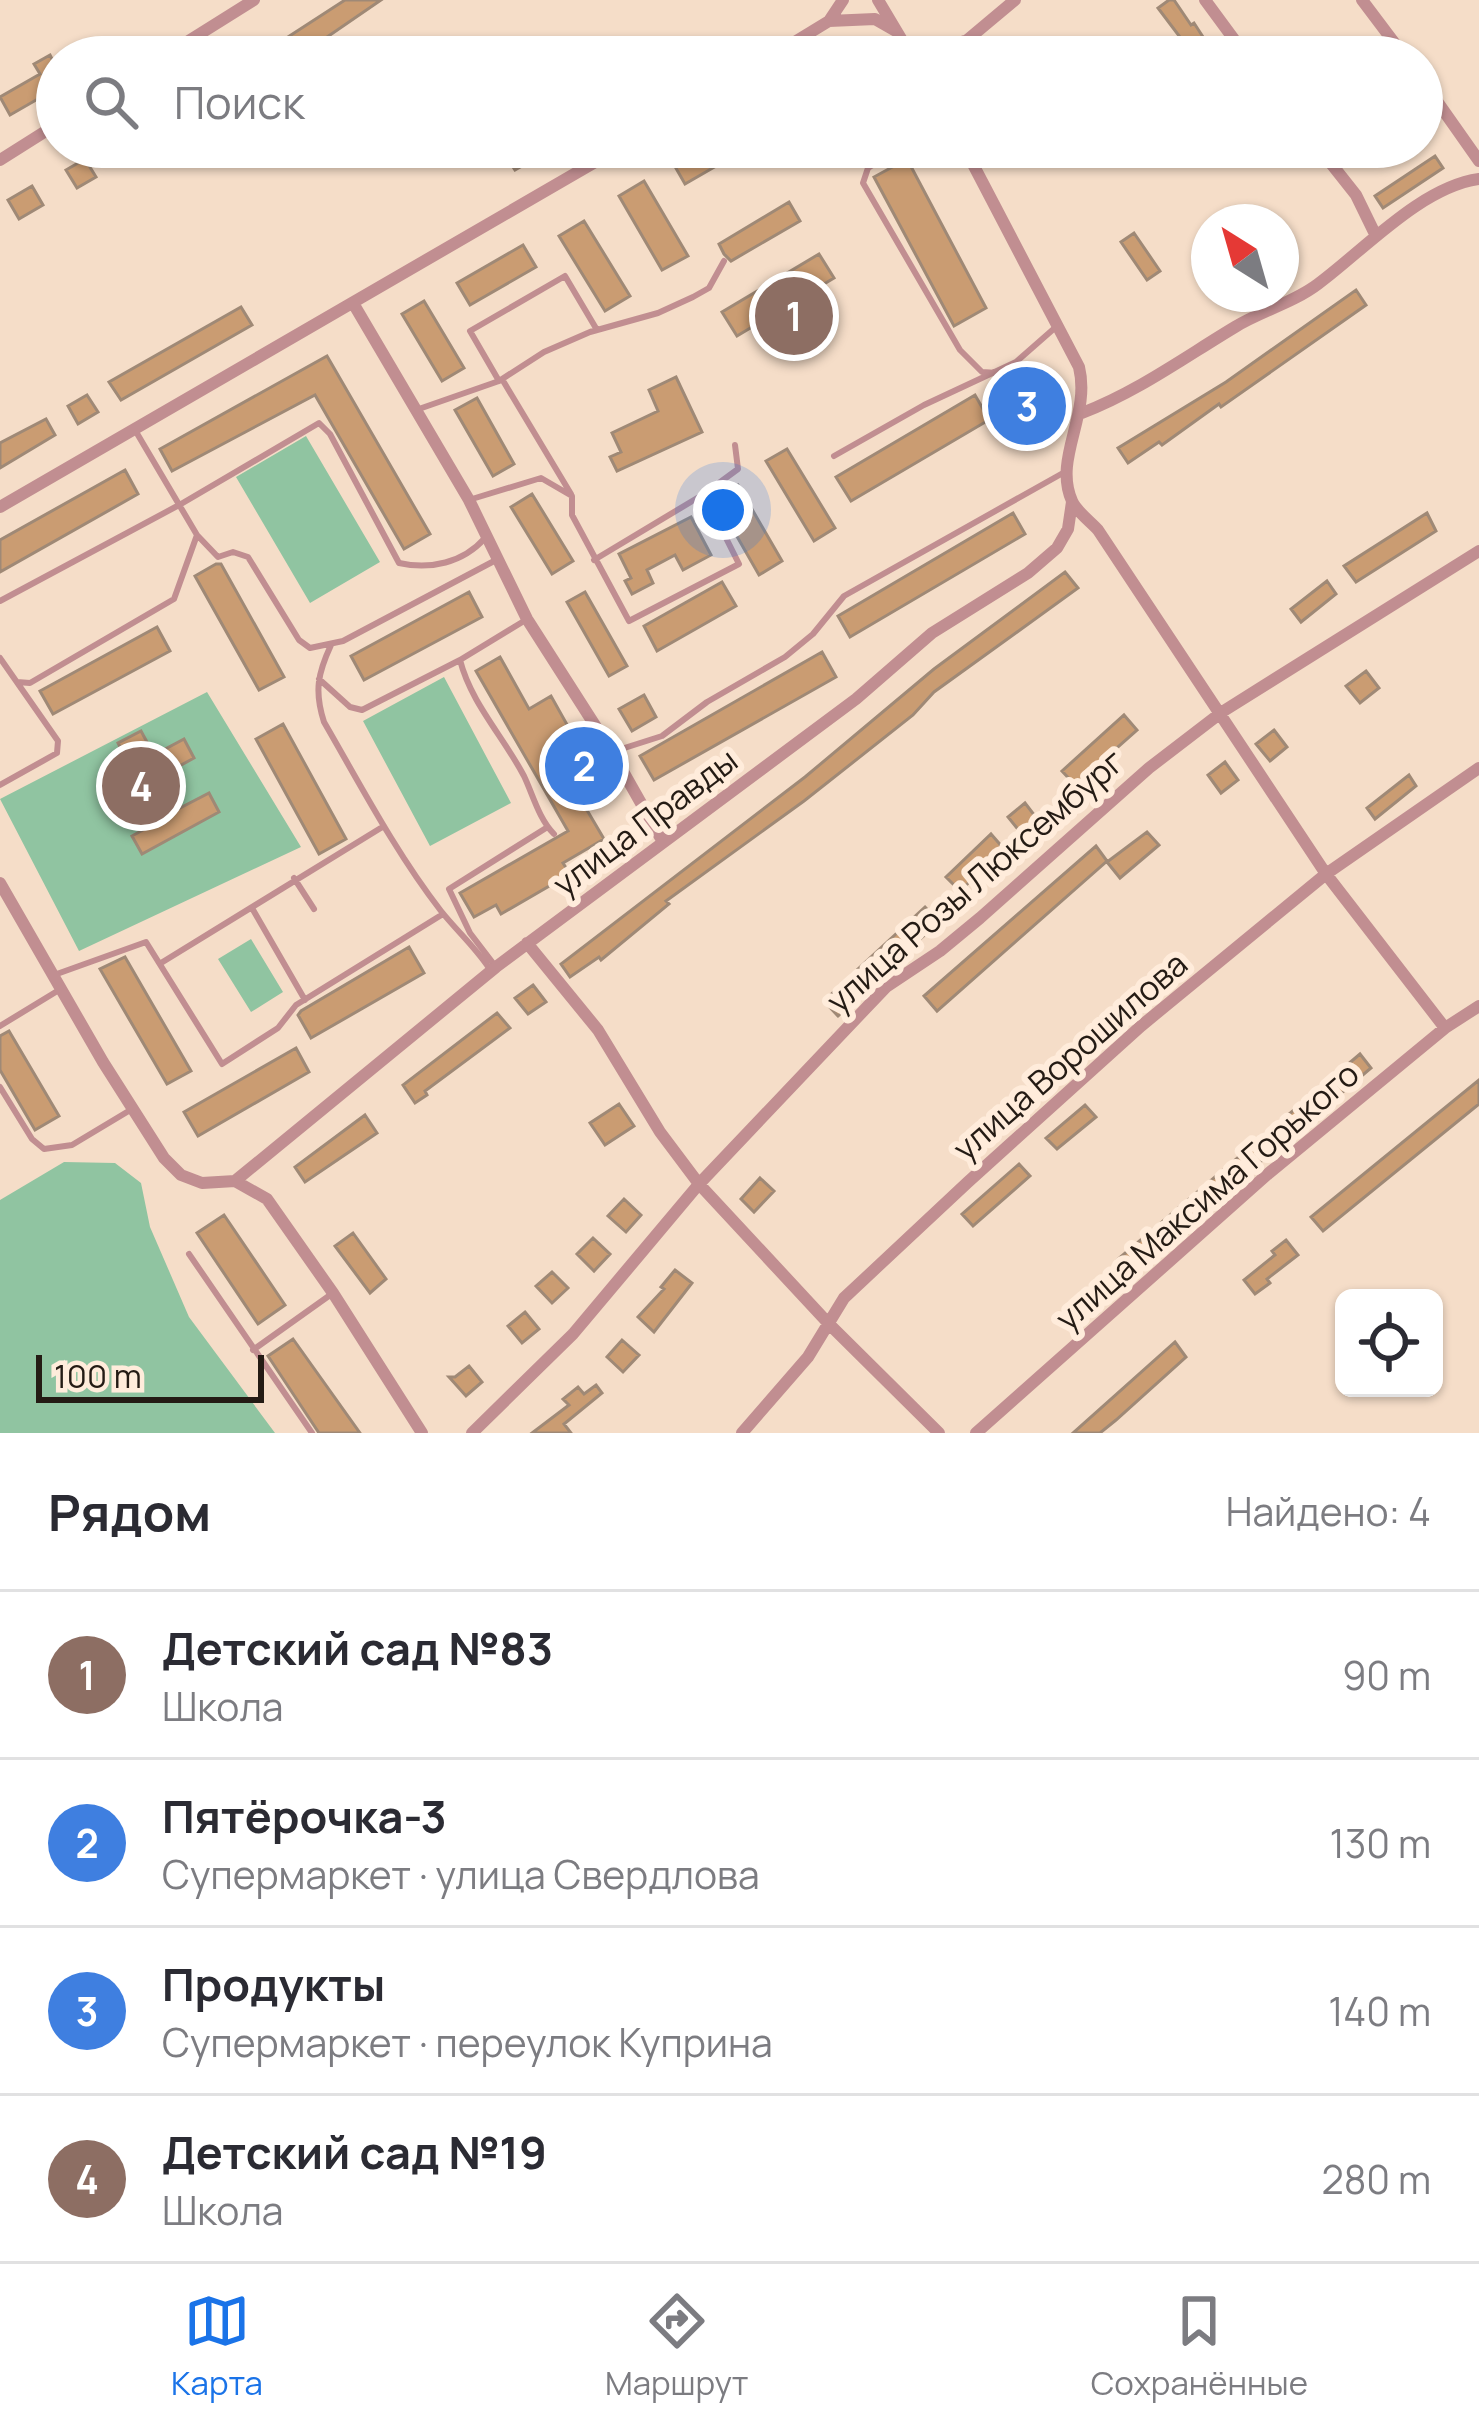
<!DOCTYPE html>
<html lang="ru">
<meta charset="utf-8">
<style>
:root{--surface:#fff;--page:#f2f2f3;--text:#2b2b33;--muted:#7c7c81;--line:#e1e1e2;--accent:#1a73e8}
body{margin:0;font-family:Manrope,sans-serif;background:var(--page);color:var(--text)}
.controls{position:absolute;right:36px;bottom:36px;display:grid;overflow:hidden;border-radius:18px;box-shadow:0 3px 9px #0004}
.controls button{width:108px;height:108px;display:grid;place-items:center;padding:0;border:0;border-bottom:3px solid var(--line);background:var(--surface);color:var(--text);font:60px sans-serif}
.compass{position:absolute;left:1191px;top:204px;width:108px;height:108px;border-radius:50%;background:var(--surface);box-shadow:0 3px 9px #0004;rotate:323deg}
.scale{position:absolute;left:36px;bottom:30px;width:228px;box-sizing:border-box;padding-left:12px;border:6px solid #241b14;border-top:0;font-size:33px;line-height:42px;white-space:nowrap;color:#241b14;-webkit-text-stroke:9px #ffecdb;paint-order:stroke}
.you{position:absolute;left:723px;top:510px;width:42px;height:42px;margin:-30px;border:9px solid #fff;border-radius:50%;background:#1a73e8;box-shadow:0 0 0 18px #1a73e833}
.badge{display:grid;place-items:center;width:78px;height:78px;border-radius:50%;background:var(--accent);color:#fff;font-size:39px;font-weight:700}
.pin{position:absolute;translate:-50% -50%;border:6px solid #fff;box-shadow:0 3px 12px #0006}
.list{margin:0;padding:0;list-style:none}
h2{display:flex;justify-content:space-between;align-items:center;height:156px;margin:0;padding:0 48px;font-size:51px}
h2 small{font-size:39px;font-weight:400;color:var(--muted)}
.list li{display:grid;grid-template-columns:78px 1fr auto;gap:36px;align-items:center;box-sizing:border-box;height:168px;padding:0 48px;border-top:3px solid var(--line)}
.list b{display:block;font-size:45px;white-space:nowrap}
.list p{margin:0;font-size:39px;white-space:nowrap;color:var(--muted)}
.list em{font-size:39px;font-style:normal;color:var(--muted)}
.icon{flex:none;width:66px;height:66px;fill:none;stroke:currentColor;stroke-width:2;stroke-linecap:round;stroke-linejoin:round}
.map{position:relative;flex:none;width:1479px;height:1433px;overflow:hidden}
.search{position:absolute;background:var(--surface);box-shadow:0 3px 9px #0004;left:36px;right:36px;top:36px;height:132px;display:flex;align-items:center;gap:30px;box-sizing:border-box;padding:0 42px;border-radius:66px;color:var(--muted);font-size:45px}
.sheet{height:828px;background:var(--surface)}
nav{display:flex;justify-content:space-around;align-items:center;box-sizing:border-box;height:168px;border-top:3px solid var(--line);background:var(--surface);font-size:33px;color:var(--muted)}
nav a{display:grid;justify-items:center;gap:6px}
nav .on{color:var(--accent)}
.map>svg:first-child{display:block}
.green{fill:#90c4a1}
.building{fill:#ca9c72;stroke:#9f8976;stroke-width:3}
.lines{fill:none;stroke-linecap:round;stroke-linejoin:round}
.service{stroke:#c18e91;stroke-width:6}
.minor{stroke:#c18e91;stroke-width:12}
.labels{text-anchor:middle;stroke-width:12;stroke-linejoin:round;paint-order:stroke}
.street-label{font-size:33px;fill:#241b14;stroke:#ffecdb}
</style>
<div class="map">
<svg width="1479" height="1433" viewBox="0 0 1479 1433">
<rect width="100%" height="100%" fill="#f5ddc8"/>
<path class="green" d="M306 436 380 562 310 603 236 477Z
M444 677 511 803 430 846 363 721Z
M207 692 301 847 79 951 0 799Z
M251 939 283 992 251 1012 218 959Z
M64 1162 115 1163 141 1183 150 1227 189 1317 275 1433H0V1200Z"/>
<path class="building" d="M345 0H381L298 57H257Z
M1169 0H1174L1191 25 1194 23 1216 57H1195L1158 8Z
M50 55 57 69V88L10 115 0 97 40 74 34 64Z
M522 147H555L515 170 506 156Z
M684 147H749L685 184 669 156Z
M1435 156 1443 168 1383 208 1375 196Z
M85 159 96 177 77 188 66 170Z
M907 159 986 308 954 326 874 177Z
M644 181 688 256 662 270 619 196Z
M32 186 43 205 19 219 8 200Z
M789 202 800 221 731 261 724 254 719 244Z
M584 221 630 296 605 311 559 236Z
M1134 233 1160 271 1147 280 1121 242Z
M523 245 536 267 470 305 457 283Z
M819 254 834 278 737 336 722 312Z
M1356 290 1366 305 1221 407 1219 404 1162 445 1159 442 1128 463 1118 448 1226 382Z
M424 301 464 368 442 381 402 314Z
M241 307 252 325 121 400 109 382Z
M327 356 430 534 404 549 315 395 172 471 160 449Z
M676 377 702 432 617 471 610 457 621 452 612 433 658 411 649 390Z
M1035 379 1051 406 1013 428 1004 411 851 501 836 477 975 395 983 409Z
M87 395 98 412 78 424 68 406Z
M477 398 514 464 493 476 455 410Z
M46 419 55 435 0 468V443Z
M787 449 835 528 814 541 766 461Z
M125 470 138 494 0 572V540Z
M738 485 782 561 759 575 715 498Z
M532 494 573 561 552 574 511 507Z
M1013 513 1025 534 850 637 838 616Z
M1427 513 1436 531 1356 582 1344 566Z
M691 517 711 555 683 570 675 555 647 570 653 583 632 594 625 581 631 578 619 554Z
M216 564H221L284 677 259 690 195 576Z
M1065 572 1078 588 934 692 913 715 804 801 666 901 669 904 601 960 599 957 570 977 561 964 805 777 934 669Z
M1327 581 1336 594 1301 622 1291 609Z
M722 582 736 606 657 651 644 626Z
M469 592 482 617 364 680 351 656Z
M585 592 627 666 609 676 567 602Z
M157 627 170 651 53 714 40 691Z
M822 652 836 677 654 780 640 756Z
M500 657 529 709 551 696 593 771 571 783 604 839 563 863 570 874 501 914 496 905 474 917 460 893 568 831 476 671Z
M1366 671 1379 688 1360 703 1346 686Z
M644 695 656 717 632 731 619 709Z
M1124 715 1137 730 1075 785 1062 771Z
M283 724 346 839 319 854 256 739Z
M1274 730 1287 747 1270 761 1256 744Z
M141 731 154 755 184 739 194 758 163 775 180 808 209 793 219 812 142 854 132 836 161 820 144 788 114 804 102 780 129 765 118 743Z
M1225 762 1238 780 1221 793 1208 775Z
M1409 775 1416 786 1375 819 1367 808Z
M1025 803 1038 820 1021 833 1008 817Z
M1147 832 1159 845 1120 878 1107 862Z
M991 834 1004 849 960 891 946 877Z
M1096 846 1107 861 937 1011 924 996Z
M925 907 939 922 872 983 858 969Z
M409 947 424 973 311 1038 298 1015 301 1011Z
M125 957 191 1071 167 1084 100 969Z
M533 985 546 1002 528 1014 515 998Z
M841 985 855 1000 838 1016 824 1001Z
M497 1013 510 1028 425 1091 427 1095 415 1103 403 1085Z
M9 1031 59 1116 35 1130 0 1070V1036Z
M296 1048 309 1072 198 1136 184 1112Z
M1360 1054 1371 1068 1128 1274 1117 1260Z
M1479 1080V1104L1323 1231 1311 1217Z
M619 1104 634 1126 605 1145 590 1123Z
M1085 1105 1096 1117 1057 1149 1046 1138Z
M365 1115 377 1133 305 1182 295 1167Z
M1019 1164 1030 1176 973 1226 962 1214Z
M760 1178 774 1191 754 1212 741 1199Z
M624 1199 641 1215 626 1232 608 1216Z
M224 1215 285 1305 258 1324 197 1233Z
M353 1233 386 1279 370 1293 335 1246Z
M593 1238 610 1254 594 1271 577 1254Z
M1286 1240 1298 1255 1267 1279 1270 1283 1255 1294 1244 1280 1275 1255 1272 1251Z
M675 1270 692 1283 654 1332 638 1317 664 1289 661 1287Z
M552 1272 568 1288 552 1303 536 1286Z
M525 1312 539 1329 522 1343 508 1326Z
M293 1339 360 1433H319L268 1356Z
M622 1340 639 1355 623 1372 607 1357Z
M1175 1342 1186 1357 1116 1420 1100 1433H1073Z
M469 1366 482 1382 466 1396 449 1377H455Z
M596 1385 602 1393 564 1424 571 1433H532L569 1405 563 1399 578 1387 584 1394Z"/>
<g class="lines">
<path class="service" d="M900 147 868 168 863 183 960 350 982 372 997 373
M502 379 571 494
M499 381 470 331 565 276 597 330
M416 410 499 381 544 352 590 332 658 313 693 297 709 288 724 261
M834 456 924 405 1016 362 1057 326
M472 499 541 478 572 496V515L629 621 739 564 704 494 738 469 735 445
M197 535 218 557 233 552 248 557 299 640 310 648 343 641 496 560
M594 560 704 494
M0 601 181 504 319 423 330 434 399 563C430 570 463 563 485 538
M524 621 460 660C471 703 503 736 524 776 533 795 539 819 554 834
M331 645C318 673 314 691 324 722 361 786 396 853 441 911 457 931 475 947 489 968
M0 658 58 741 57 753 0 785
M319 679 350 707 362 710 460 660
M17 682 30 683 174 599 197 535 135 430
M615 751 662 736 707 702 785 657 813 634 844 596 1063 473
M294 878 314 909
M252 908 305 1000
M161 963 384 826
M496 967 470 933 449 889 546 828
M54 975 146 942 222 1064 278 1028 296 1005 443 914
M0 1026 59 990
M0 1087 32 1139 44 1149 72 1145 132 1109
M189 1254 312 1433
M253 1350 333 1293"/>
<path class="minor" d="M878 0 912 57
M1205 0 1247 57
M1362 0 1405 57
M829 21 875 19 896 31
M905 45 940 50 965 41
M163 57 254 0
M770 57 829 21 843 0
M955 57 966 41 1015 0
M1422 80 1479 161
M964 147 1079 367C1091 416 1053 458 1072 501 1076 511 1091 522 1098 530L1326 874 1445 1028
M1318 147 1356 195 1376 236
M0 160 57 124
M353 303 469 500 527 619 612 752 663 842
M1082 413C1137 392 1185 357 1235 327 1261 311 1293 303 1318 284 1364 250 1421 187 1479 179
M0 507 621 147
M0 883 103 1062 164 1158 181 1175 202 1183 235 1181 267 1199 333 1293 422 1433
M527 943 598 1030 660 1132 699 1184 829 1324 939 1433
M235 1181 496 967 856 699 932 633 1028 573 1057 548 1068 529 1072 502
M472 1433 573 1334 699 1184 886 987 940 951 980 918 1149 768 1222 712 1479 551
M742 1433 808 1357 844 1298 968 1182 1141 1026 1326 874 1479 768
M976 1433 1269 1173 1445 1028 1479 1006"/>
</g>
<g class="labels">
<g class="street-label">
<text transform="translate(645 822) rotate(-37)" y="12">улица Правды</text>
<text transform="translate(975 881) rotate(-41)" y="12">улица Розы Люксембург</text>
<text transform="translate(1070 1056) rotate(-41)" y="12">улица Ворошилова</text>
<text transform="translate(1207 1196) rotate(-41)" y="12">улица Максима Горького</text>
</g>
</g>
</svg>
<div class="controls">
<button><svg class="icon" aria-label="locate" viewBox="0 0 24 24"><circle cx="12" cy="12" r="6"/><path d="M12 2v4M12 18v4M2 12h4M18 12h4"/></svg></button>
</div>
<svg class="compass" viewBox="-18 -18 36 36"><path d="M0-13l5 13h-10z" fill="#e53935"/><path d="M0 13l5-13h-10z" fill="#7c7c81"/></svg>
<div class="scale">100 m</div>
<div class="you"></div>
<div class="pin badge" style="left:794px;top:316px;background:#8d6e63">1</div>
<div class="pin badge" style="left:584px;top:766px;background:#3f7fe0">2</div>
<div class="pin badge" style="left:1027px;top:406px;background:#3f7fe0">3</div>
<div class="pin badge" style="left:141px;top:786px;background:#8d6e63">4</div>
<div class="search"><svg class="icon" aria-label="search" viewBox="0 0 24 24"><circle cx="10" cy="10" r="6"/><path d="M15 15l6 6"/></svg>Поиск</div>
</div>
<section class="sheet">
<h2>Рядом<small>Найдено: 4</small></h2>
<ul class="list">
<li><span class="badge" style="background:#8d6e63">1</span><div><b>Детский сад №83</b><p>Школа</p></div><em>90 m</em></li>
<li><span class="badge" style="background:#3f7fe0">2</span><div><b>Пятёрочка-3</b><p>Супермаркет · улица Свердлова</p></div><em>130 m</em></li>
<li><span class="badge" style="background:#3f7fe0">3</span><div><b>Продукты</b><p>Супермаркет · переулок Куприна</p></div><em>140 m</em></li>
<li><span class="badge" style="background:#8d6e63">4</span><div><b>Детский сад №19</b><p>Школа</p></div><em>280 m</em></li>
</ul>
</section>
<nav>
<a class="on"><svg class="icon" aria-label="map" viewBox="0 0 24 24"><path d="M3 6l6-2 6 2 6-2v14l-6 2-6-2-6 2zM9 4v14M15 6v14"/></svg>Карта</a>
<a><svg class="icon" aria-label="directions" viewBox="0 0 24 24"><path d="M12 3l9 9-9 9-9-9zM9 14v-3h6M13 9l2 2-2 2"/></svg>Маршрут</a>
<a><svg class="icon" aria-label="saved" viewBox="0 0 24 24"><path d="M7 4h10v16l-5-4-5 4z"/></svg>Сохранённые</a>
</nav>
